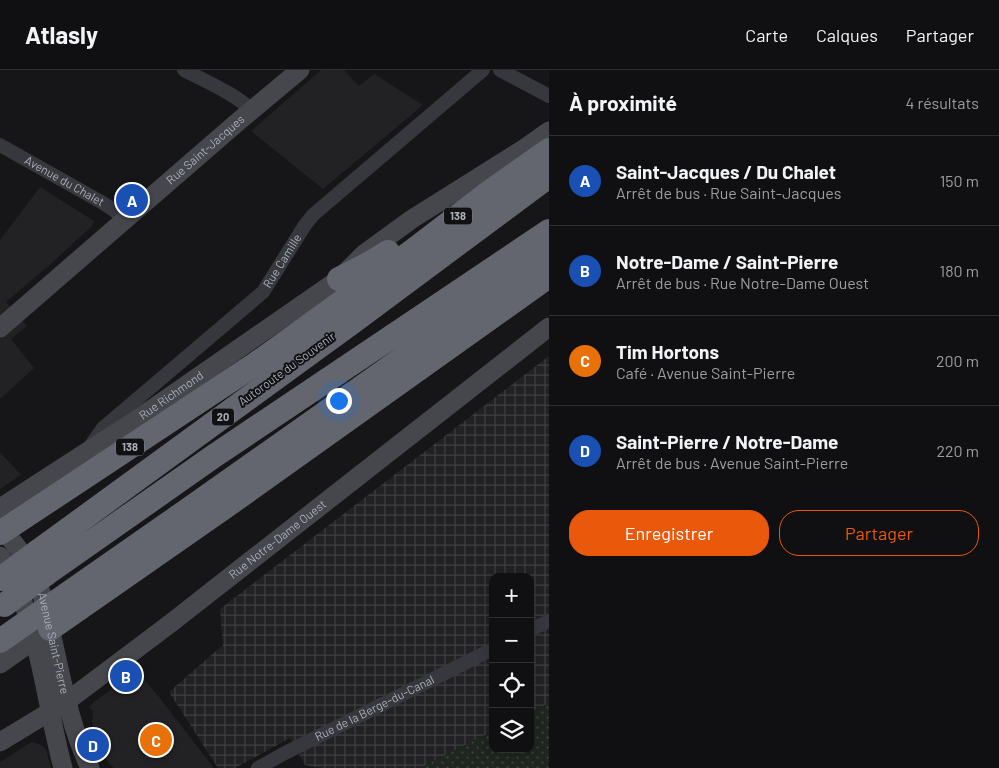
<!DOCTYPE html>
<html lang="fr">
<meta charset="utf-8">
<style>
:root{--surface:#101012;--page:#1e1e20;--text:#f1f3f6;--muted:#9c9d9f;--line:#303032;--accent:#ea580c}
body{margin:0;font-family:Barlow,sans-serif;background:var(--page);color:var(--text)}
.controls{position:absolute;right:15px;bottom:15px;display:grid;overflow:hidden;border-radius:10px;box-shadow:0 2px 12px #0003}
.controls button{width:45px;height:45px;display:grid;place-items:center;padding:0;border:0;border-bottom:1px solid var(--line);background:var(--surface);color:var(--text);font:25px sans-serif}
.you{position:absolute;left:338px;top:330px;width:18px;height:18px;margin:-12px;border:4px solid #fff;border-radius:50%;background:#1a73e8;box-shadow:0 0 0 8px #1a73e833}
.badge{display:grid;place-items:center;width:32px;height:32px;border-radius:50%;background:var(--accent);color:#fff;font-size:16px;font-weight:700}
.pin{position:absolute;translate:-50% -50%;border:2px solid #fff;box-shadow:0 1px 5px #0006}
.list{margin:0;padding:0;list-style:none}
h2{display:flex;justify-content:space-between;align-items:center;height:65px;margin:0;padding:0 20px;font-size:21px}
h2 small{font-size:16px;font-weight:400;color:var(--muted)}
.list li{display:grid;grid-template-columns:32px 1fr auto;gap:15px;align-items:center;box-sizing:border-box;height:90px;padding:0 20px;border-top:1px solid var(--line)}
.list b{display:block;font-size:19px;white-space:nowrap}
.list p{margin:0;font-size:16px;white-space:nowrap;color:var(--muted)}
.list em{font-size:16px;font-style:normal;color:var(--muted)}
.actions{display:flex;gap:10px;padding:15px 20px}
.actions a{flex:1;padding:11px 0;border:1px solid var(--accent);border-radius:20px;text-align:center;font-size:18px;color:var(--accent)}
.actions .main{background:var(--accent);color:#fff}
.icon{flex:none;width:28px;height:28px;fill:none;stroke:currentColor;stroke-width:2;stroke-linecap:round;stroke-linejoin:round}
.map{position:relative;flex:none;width:549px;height:698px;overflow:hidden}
header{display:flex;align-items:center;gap:30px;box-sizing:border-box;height:70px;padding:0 25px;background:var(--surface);border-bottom:1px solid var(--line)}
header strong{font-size:24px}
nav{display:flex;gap:28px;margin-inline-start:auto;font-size:18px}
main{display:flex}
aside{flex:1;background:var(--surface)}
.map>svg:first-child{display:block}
.built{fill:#222225}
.industrial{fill:url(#industrial-grid)}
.park{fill:url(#park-dots)}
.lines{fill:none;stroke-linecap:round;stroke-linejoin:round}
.minor{stroke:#37383d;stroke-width:14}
.secondary{stroke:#45474d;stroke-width:19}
.motorway{stroke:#63666e;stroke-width:24}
.motorway-bridge{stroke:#63666e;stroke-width:24}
.labels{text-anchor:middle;stroke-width:4;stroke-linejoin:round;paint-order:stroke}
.shield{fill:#111113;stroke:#7b7e86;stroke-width:1}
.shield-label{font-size:11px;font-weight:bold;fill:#a8adb8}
.street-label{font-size:12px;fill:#a8adb8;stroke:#111113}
</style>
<header>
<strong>Atlasly</strong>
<nav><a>Carte</a><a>Calques</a><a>Partager</a></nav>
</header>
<main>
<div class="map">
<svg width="549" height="698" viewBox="0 0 549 698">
<defs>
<pattern id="industrial-grid" width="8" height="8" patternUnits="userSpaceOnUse" patternTransform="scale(1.25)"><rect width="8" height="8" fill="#222225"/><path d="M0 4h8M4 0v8" fill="none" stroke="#3f3f43"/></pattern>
<pattern id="park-dots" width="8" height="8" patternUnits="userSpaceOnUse" patternTransform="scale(1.25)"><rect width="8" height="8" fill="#1e261f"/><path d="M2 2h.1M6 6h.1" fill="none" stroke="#3c433d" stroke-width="1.8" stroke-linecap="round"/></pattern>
</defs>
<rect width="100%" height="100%" fill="#161618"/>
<path class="built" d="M321 0H344L359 16 374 4 423 35 323 119 251 61Z
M40 117 94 151 92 156 53 192 6 232 27 256 11 269 34 298 0 329V170Z
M0 382 21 405 0 419Z
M137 601 159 627 214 698H114L108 692 105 685V679L102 669 96 663 93 658 92 651 93 641 89 637 94 632 124 610 127 613 132 608 130 605Z
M33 672 39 674 44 677 47 682 51 698H0V692L28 674Z"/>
<path class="industrial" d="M549 286V633L530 643V507H493V661L420 698H320L305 695 290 668 235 698H218L169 622 223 575 220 539Z"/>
<path class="park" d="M549 633V698H420L493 661V679H530V643Z"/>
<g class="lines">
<g class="minor">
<path d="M184 0C203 10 238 25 252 41"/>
<path d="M500 0 549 26"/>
<path id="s1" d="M0 75 103 133 115 141 125 150"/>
<path id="s2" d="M89 378 103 358 263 222 305 155 313 145 483 0"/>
<path d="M530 560 549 551"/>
<path id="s3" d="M258 698 283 684 493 579"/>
</g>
<g class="secondary">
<path id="s4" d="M0 258 240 50 300 0"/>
<path id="s5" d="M0 438 136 350 339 209 364 184 412 149 525 78 549 61"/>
<path id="s6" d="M0 456C13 472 27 488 35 506 43 523 46 541 50 558 61 605 69 654 90 698"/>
<path d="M0 486C40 548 44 628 63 698"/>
<path d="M0 594 44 563"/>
<path id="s7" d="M0 672 66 632 171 553 549 257"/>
</g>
<path class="motorway" d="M339 209 370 193 388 182
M260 291 411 182 488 123 549 80
M179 446 549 185
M37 482 354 251 549 106
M46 504 214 386 549 161
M50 559 225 437 549 206"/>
<path class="motorway-bridge" d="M0 463 260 291
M0 509 37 482
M4 535 46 504
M0 571 179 446"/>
</g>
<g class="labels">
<g class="shield">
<rect x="444" y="137.5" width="28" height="17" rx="4"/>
<rect x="212" y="338.5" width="22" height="17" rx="4"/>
<rect x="116" y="368.5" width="28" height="17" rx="4"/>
</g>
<g class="shield-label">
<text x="458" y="150">138</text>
<text x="223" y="351">20</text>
<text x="130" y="381">138</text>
</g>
<g class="street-label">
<text dy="4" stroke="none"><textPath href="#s4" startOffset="272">Rue Saint-Jacques</textPath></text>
<text dy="4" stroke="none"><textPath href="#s1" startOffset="74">Avenue du Chalet</textPath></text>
<text dy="4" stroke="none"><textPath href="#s2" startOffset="271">Rue Camille</textPath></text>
<text transform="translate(287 299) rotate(-36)" y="4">Autoroute du Souvenir</text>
<text dy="4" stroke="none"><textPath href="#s5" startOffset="205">Rue Richmond</textPath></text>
<text dy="4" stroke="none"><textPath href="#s7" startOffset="344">Rue Notre-Dame Ouest</textPath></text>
<text dy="4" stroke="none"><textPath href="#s6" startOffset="131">Avenue Saint-Pierre</textPath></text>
<text dy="4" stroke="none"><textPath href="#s3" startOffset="131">Rue de la Berge-du-Canal</textPath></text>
</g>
</g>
</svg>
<div class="controls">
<button>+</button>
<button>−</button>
<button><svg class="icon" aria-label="locate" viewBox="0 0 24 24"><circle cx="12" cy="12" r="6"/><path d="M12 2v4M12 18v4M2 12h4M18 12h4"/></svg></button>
<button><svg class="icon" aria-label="layers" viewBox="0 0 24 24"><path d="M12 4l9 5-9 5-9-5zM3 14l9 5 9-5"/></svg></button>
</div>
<div class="you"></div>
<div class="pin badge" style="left:132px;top:130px;background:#1a4fb4">A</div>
<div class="pin badge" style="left:126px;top:606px;background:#1a4fb4">B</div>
<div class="pin badge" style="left:156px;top:670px;background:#e8710a">C</div>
<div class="pin badge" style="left:93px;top:675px;background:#1a4fb4">D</div>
</div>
<aside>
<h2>À proximité<small>4 résultats</small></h2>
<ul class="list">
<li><span class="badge" style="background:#1a4fb4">A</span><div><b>Saint-Jacques / Du Chalet</b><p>Arrêt de bus · Rue Saint-Jacques</p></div><em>150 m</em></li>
<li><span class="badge" style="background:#1a4fb4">B</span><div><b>Notre-Dame / Saint-Pierre</b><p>Arrêt de bus · Rue Notre-Dame Ouest</p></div><em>180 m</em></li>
<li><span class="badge" style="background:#e8710a">C</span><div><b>Tim Hortons</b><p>Café · Avenue Saint-Pierre</p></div><em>200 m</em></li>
<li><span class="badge" style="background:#1a4fb4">D</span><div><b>Saint-Pierre / Notre-Dame</b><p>Arrêt de bus · Avenue Saint-Pierre</p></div><em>220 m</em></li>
</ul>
<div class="actions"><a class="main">Enregistrer</a><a>Partager</a></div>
</aside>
</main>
